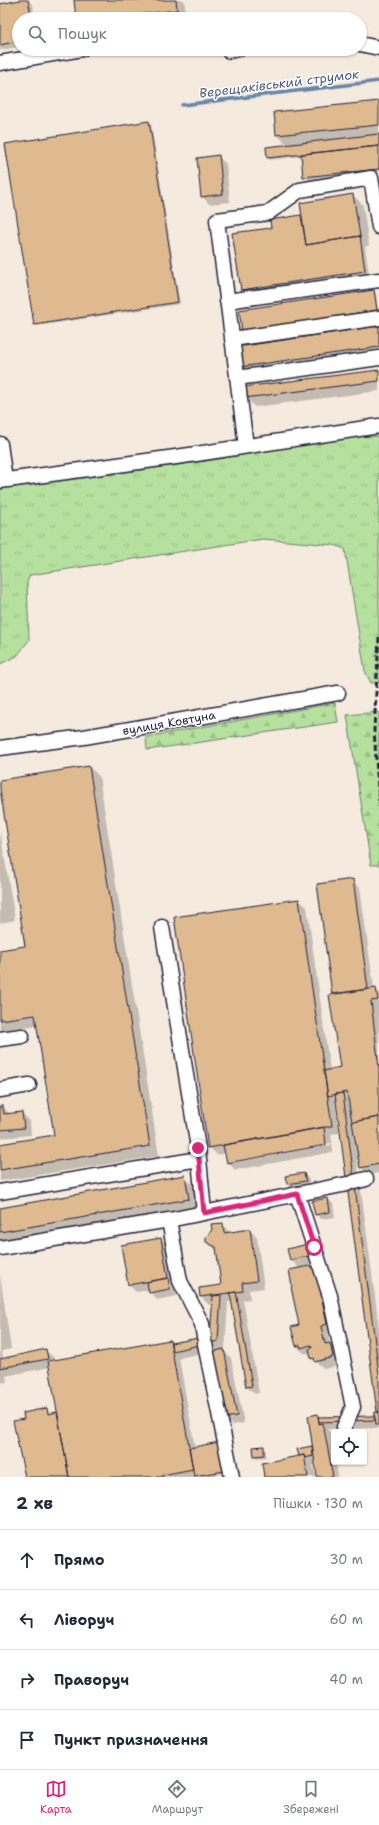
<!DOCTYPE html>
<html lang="uk">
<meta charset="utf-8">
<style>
:root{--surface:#fff;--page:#f2f2f3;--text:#1f2937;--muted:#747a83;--line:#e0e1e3;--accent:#db2777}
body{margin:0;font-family:"Shantell Sans",sans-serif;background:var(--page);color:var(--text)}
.controls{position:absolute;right:12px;bottom:12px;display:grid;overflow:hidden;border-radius:4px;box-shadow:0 1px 3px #0004}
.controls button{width:36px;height:36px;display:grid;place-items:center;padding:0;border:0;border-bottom:1px solid var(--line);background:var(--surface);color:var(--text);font:20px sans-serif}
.stop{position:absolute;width:12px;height:12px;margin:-9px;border:3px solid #db2777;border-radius:50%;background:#fff}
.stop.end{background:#db2777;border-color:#fff;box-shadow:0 1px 4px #0008}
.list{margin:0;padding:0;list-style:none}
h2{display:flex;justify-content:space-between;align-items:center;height:52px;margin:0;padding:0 16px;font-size:17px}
h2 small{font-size:13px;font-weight:400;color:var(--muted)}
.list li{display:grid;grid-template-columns:26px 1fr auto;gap:12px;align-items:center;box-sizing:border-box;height:60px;padding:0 16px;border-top:1px solid var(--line)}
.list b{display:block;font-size:15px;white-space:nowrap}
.list em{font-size:13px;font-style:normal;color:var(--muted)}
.icon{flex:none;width:22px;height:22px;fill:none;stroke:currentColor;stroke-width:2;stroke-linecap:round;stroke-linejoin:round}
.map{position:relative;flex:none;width:379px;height:1477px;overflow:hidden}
.search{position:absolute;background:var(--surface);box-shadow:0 1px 3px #0004;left:12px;right:12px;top:12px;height:44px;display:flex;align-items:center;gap:10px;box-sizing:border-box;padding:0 14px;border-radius:22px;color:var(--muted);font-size:15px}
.sheet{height:292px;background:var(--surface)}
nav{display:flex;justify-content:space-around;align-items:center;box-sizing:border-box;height:56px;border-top:1px solid var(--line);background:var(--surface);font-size:11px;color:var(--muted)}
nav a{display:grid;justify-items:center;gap:2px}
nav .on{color:var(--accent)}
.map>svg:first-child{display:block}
.grass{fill:url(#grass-tufts);stroke:#6c816c}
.forest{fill:url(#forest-firs);stroke:#6c816c}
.shadow{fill:#0003;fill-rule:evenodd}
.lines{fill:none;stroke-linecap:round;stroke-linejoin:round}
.stream{stroke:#6886a9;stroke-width:3.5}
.building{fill:#dfba90;stroke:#22223b}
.minor-casing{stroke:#22223b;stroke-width:17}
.minor{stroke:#fff;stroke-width:14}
.rail{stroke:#22223b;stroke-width:3;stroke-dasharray:6 3;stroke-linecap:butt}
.route{stroke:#db2777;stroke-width:5}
.labels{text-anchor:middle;stroke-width:3;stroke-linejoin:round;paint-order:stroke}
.street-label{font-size:12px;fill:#22223b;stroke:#fff}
.water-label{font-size:13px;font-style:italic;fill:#4b5c7b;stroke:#fff}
</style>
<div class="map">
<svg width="379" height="1477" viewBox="0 0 379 1477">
<defs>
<pattern id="grass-tufts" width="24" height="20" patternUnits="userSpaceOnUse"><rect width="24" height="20" fill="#b5e09e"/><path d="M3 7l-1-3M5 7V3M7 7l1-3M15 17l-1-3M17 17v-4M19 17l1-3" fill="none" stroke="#9bc089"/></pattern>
<pattern id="forest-firs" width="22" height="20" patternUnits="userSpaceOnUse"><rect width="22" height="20" fill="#b5e09e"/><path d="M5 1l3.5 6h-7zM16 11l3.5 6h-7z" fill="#9bc089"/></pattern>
</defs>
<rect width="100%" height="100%" fill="#f5eade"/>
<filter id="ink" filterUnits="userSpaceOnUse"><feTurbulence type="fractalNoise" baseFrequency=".025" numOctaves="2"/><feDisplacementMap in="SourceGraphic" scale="8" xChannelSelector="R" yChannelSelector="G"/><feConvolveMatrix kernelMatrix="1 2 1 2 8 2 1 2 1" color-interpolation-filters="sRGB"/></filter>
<g filter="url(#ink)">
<path class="grass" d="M379 436V683H371L365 671 345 549 334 545 263 539 30 575 27 582 29 640 17 656 0 664V489L200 462 349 437Z"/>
<path class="forest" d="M335 703 338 722 147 750 146 737Z
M379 712V865H371L347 715Z"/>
<path class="shadow" d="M25 0H28L33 5 35 19H19V47L0 50V5Z
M84 0H184L187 19H77Z
M379 102V174L309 181 304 176 302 156 270 160 268 157 288 145 277 135 275 113Z
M149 122 151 124 180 304 37 326 35 324Z
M219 157 226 164 230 202 209 204 202 196Z
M353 195 363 205 369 246H365L369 275 247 294 242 289 272 228 271 220 301 216 303 218Z
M373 291 376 293 378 312 245 332Z
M379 327V349L243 369 241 367Z
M379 371V391L255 407 245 397Z
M89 767 99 776 159 1156 0 1181V1145L55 1136 37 1025 0 1031V951L26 947 0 781Z
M0 830 15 920 0 923Z
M352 880 360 888 374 989 379 992V1173L368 1175 361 1167 359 1159 357 1160 379 1327V1428L327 1429 330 1432 334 1462H336L338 1477H318L316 1465H313L316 1477H265L301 1457 299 1449 313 1447 317 1415 320 1418 375 1417 378 1413 337 1103H335L339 1133 331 1134 333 1152 235 1170 228 1162 226 1153 217 1155 209 1147 175 918 299 900 307 907 330 1071 341 1068 333 995 318 885ZM331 1143V1145L232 1163V1161Z
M0 1107H3L11 1115 22 1113 30 1121 31 1135 0 1138Z
M304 1174 309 1179 310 1186 293 1189 288 1184 287 1177Z
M184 1176 194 1186 198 1208 0 1244V1209Z
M328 1199 333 1204 335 1217 321 1219 316 1214Z
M222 1224 230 1233 250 1230 257 1238 264 1288 249 1290 250 1299 243 1300 259 1393 255 1394 247 1387 233 1301 228 1302 225 1349H222L231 1358 244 1423 232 1425 225 1418 212 1351 179 1358 195 1448 219 1443 226 1473 204 1477H26L25 1419 46 1409 51 1414 58 1413 50 1367 6 1376 7 1382 0 1383V1274L11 1349 2 1351 3 1359 46 1351 54 1358V1361L170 1341 173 1344 211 1337 213 1304 209 1305 201 1297 200 1289 222 1286 217 1251 207 1242Z
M161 1239 168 1246 177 1296 157 1300 149 1290 136 1292 129 1285Z
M307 1245 334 1332 328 1333 330 1345 337 1352 340 1365 324 1369 312 1358 311 1354 304 1353 296 1346 292 1328 300 1326V1269L291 1260Z
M263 1447 265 1449 266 1457 257 1458 255 1456Z"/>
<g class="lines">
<path class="stream" d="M182 105 379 81"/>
</g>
<path class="building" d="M20 0H28L32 19H19V41L0 45V4Z
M74 0H176L177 10 102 19H76Z
M379 101V125L276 135 274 112Z
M149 121 178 302 34 325 5 144Z
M379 134V146L267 158 266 147Z
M379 146V169L303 177 301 154Z
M219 155 223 194 201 197 197 158Z
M353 194 360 236 306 245 300 203Z
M301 215 306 245 360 236 365 271 241 290 232 233 271 228 270 220Z
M374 290 377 310 242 331 239 310Z
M379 326V347L240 367 237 347Z
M379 370V381L244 398 243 387Z
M89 766 150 1146 0 1170V1144L54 1135 35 1015 0 1020V950L25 946 0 789V780Z
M353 879 368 989 332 994 317 884Z
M299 899 332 1126 208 1148 174 917Z
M376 988 378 1000 371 1001 379 1068V1117L352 1122 347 1092 328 1096 324 1071 340 1067 329 995Z
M343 1093 379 1374V1412H377L335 1094Z
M0 1106H3L4 1114 22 1112 24 1128 0 1130Z
M379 1117V1164L360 1168 352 1122Z
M324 1127 326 1145 227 1163 223 1145Z
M304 1173 306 1181 287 1184 285 1176Z
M185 1175 189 1199 0 1232V1208Z
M328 1198 330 1212 315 1215 312 1201Z
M223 1223 224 1233 250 1229 257 1281 242 1283 243 1291 200 1297 199 1288 221 1285 216 1247 206 1242V1236L212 1230 211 1224Z
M161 1238 168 1278 128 1285 121 1245Z
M308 1244 310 1256 290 1260 287 1249Z
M315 1265 327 1324 321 1326 325 1344 330 1343 333 1357 315 1362 314 1358 311 1359 309 1349 312 1348 311 1345 301 1348 300 1345 296 1346 291 1327 299 1325 291 1287 292 1286 289 1270Z
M168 1278 170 1289 149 1293 147 1282Z
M236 1292 252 1386 246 1387 230 1293Z
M221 1295 218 1341 172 1351 171 1343 210 1336 213 1296Z
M170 1340 193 1469 162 1475 163 1477H69L48 1361Z
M46 1349 48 1359 0 1368V1359Z
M224 1349 237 1416 224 1418 211 1352Z
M47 1408 48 1414 57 1412 69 1477H25L13 1421 24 1419 23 1413Z
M377 1412H379V1424H376L374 1413Z
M318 1414 319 1424 323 1423 333 1477H317L308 1416Z
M374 1416 375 1420 319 1422 318 1417Z
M219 1442 224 1471 194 1476 189 1448Z
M264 1446V1455L254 1456 253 1447Z
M312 1446 313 1456 305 1458 304 1455 299 1456 297 1449Z
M304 1455 308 1477H264L262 1463Z"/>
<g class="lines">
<defs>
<path id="minor" d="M360 44 379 48
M229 51 238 49
M0 63 82 49
M227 301 379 280
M232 339 379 318
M237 378 379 358
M0 444 5 480
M246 446 217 220 268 213 300 190 371 178 379 227
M0 481 183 456 379 426
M0 748 84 737 338 693
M162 927 198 1148 204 1213
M0 1039 22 1036
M0 1090 29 1085
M354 1182 366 1179
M0 1192 199 1159
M297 1194 330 1296 353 1407 349 1416
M169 1220 347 1184
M0 1248 169 1220 180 1281 202 1324 204 1337
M205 1344 232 1477
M345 1432 344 1427 347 1421"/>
</defs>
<use href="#minor" class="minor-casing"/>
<use href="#minor" class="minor"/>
<path class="rail" d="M379 637 374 730 379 801"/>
</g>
</g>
<g class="lines" filter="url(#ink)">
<path class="route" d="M198 1148 204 1213 297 1194 314 1247"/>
</g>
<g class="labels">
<g class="street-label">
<text transform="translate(169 723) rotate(-10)" y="4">вулиця Ковтуна</text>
</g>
<g class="water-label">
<text transform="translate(279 83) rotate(-7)" y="5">Верещаківський струмок</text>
</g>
</g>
</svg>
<div class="controls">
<button><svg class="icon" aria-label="locate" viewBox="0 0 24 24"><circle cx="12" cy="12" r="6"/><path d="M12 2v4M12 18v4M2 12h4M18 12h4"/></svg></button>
</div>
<div class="stop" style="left:314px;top:1247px"></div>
<div class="stop end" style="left:198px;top:1148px"></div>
<div class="search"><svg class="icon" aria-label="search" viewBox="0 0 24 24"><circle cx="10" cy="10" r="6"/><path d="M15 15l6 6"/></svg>Пошук</div>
</div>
<section class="sheet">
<h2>2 хв<small>Пішки · 130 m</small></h2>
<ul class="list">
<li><svg class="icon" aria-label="ahead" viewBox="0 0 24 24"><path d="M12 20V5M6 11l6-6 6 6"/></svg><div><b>Прямо</b></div><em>30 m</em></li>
<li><svg class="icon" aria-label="left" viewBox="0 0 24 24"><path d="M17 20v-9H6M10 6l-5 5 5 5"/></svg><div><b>Ліворуч</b></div><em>60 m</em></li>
<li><svg class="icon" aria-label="right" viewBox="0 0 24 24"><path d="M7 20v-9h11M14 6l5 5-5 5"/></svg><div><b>Праворуч</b></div><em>40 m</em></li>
<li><svg class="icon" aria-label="arrive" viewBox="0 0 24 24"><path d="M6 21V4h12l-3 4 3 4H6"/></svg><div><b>Пункт призначення</b></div></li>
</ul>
</section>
<nav>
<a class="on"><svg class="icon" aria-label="map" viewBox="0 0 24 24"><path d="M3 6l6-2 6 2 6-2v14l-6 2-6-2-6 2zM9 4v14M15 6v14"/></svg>Карта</a>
<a><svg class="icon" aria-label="directions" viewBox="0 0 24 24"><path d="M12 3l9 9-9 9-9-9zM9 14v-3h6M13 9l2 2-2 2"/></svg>Маршрут</a>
<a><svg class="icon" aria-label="saved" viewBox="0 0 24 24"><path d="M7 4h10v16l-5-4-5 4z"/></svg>Збережені</a>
</nav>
